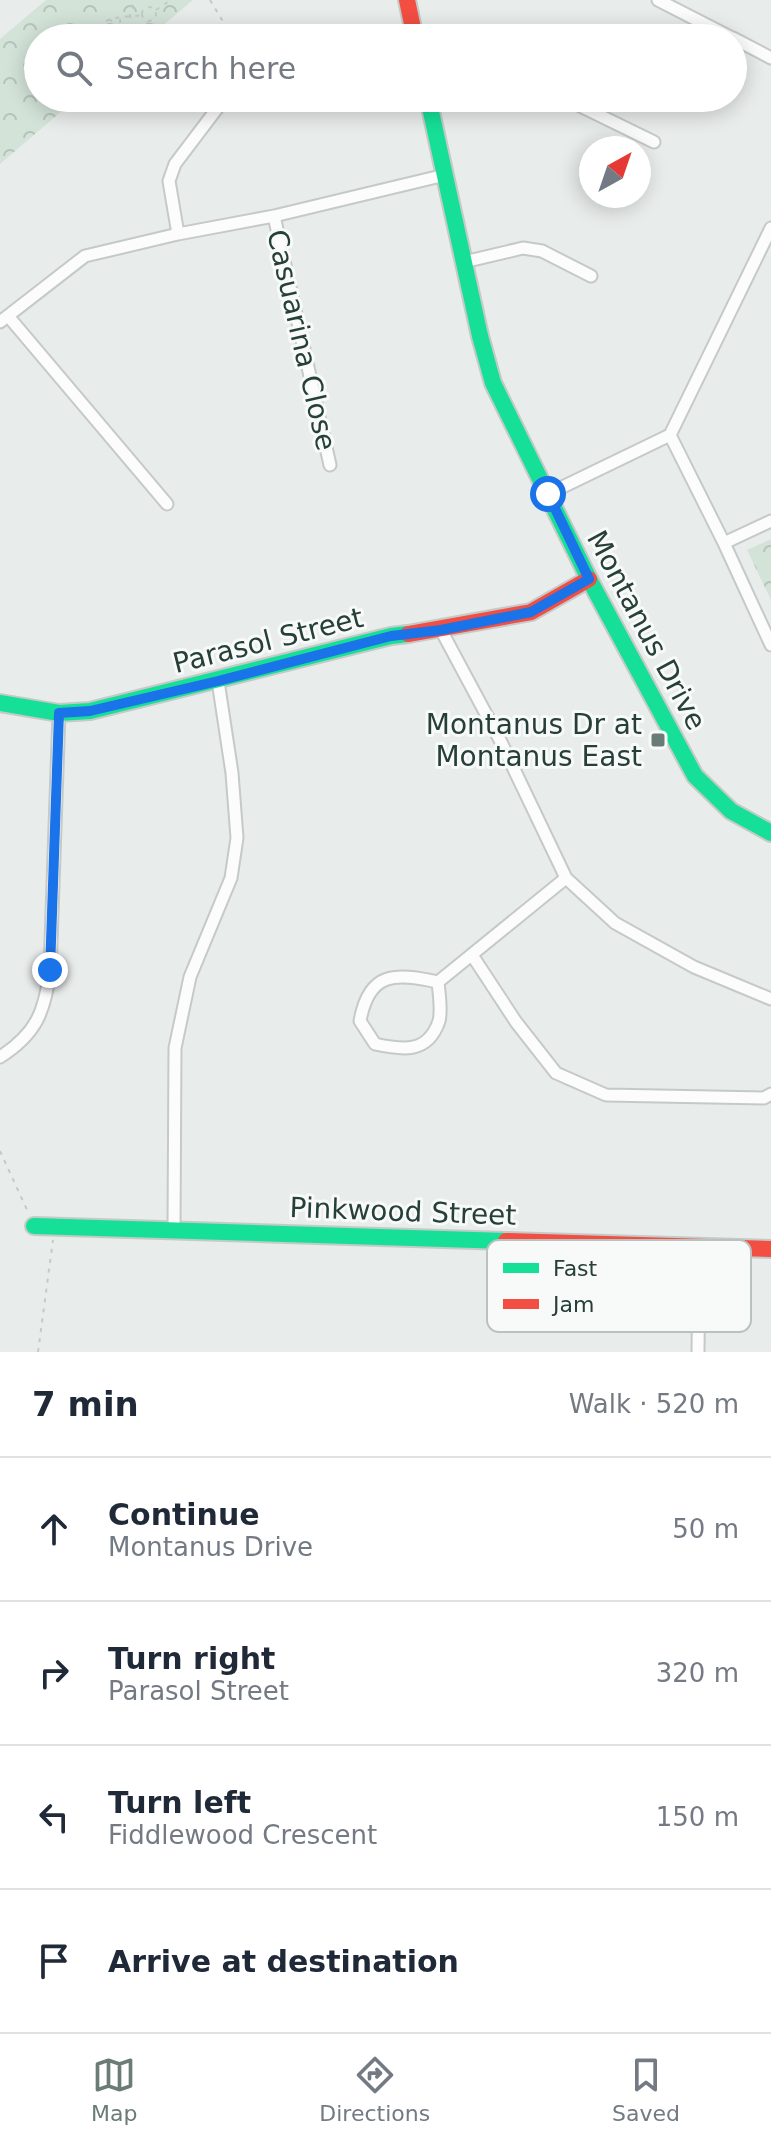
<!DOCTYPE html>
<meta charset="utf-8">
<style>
:root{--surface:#fff;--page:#f2f2f3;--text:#1f2937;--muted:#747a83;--line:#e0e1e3;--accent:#6b7c77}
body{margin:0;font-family:"DejaVu Sans",sans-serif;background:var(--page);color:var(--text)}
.compass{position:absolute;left:579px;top:136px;width:72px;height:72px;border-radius:50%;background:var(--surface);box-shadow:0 4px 20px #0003;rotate:40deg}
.stop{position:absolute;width:24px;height:24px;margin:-18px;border:6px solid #1a73e8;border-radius:50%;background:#fff}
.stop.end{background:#1a73e8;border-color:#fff;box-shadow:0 2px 8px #0008}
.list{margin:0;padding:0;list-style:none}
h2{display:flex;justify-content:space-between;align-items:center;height:104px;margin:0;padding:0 32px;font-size:34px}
h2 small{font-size:26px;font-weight:400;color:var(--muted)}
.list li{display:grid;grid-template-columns:52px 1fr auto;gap:24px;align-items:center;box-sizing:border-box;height:144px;padding:0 32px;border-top:2px solid var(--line)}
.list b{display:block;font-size:30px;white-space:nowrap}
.list p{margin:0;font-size:26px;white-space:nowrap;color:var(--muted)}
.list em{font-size:26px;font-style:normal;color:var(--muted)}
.icon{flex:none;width:44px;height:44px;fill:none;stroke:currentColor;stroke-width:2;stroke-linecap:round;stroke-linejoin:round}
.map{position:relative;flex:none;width:771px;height:1352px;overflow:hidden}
.search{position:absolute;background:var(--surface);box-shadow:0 4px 20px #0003;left:24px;right:24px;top:24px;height:88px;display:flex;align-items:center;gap:20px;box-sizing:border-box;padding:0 28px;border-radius:44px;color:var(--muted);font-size:30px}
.sheet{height:680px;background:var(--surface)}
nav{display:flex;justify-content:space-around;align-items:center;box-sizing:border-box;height:112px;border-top:2px solid var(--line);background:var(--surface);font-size:22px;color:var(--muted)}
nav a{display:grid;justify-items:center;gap:4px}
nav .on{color:var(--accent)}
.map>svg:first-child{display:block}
.park{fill:url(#park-crowns)}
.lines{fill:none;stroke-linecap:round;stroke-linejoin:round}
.street-casing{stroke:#c5c9c7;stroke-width:15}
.fast-casing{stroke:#c5cac8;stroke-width:20}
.jam-casing{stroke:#c5cac8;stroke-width:20}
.path{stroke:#c3cbc9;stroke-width:2;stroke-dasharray:4 6;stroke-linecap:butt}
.street{stroke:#fcfcfc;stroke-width:11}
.fast{stroke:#16e098;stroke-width:16}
.jam{stroke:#f24e42;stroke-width:16}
.route{stroke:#1a73e8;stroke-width:10}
.poi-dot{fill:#6b7c77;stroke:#f7faf9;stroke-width:3}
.labels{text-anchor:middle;stroke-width:6;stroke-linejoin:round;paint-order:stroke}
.street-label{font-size:28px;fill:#273f39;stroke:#f7faf9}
.poi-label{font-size:28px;fill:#273f39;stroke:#f7faf9;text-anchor:end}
.key{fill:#f7faf9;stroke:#b9c2bf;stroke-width:2}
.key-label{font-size:22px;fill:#273f39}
</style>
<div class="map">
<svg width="771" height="1352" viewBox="0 0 771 1352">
<defs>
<pattern id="park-crowns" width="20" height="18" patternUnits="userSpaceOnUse" patternTransform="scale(2)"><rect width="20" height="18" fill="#d3e3d8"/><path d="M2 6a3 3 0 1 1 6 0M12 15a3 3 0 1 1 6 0" fill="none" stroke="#b5c4ba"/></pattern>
</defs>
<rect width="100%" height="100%" fill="#e8ecea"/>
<path class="park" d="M46 0H193L148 38H38V98H77L0 164V39Z
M771 539V600L747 550Z"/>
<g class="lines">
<defs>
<path id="street" d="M658 0 732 38
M733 38 771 58
M564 98 654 142
M274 216 330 465
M178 234 169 181 175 164 225 98
M464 262 523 248 542 251 591 276
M8 316 167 504
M0 322 85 256 178 234 274 216 445 175
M670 435 724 543 771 645
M548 494 670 435 771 228
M724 543 771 521
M441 630 501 742 566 878 615 923 694 967 771 999
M472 955 516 1022 556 1073 606 1095 764 1098 771 1094
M438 982C439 994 442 1010 439 1021 428 1054 402 1050 375 1044L360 1021C369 971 395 973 438 982L566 878
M0 1057C36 1034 45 1012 50 970L59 713
M174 1229 175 1048 190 977 231 878 237 838 232 773 218 681
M698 1352 699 1247"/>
<path id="fast" d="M428 98 480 336 493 383 589 579 695 776 731 811 771 833
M0 703 59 713 90 711 391 636 408 634
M34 1226 506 1241"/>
<path id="jam" d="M407 0 415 38
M408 634 531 612 589 579
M506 1241 771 1249"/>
</defs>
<use href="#street" class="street-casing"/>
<use href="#fast" class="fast-casing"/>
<use href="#jam" class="jam-casing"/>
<path class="path" d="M210 0 233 38
M142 14a7 7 0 1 1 14 0a7 7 0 1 1-14 0Z
M156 10 171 0
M109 19 119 27
M120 19 121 38
M96 38C98 14 124 18 142 15
M124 38 143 34 148 22
M132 38 130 14 135 0
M0 1151 28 1212
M38 1352 53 1240"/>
<use href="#street" class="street"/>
<use href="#fast" class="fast"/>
<use href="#jam" class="jam"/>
</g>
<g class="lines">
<path class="route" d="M50 970 59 713 90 711 218 681 391 636 441 630 531 612 589 579 548 494"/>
</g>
<rect class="poi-dot" x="650" y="732" width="16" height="16" rx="4"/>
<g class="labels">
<g class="street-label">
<text transform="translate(302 340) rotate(77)" y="10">Casuarina Close</text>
<text transform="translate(647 630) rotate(62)" y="10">Montanus Drive</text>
<text transform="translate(268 640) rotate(-14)" y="10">Parasol Street</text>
<text transform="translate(403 1211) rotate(2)" y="10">Pinkwood Street</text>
</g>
<g class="poi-label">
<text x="642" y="734">Montanus Dr at<tspan x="642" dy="32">Montanus East</tspan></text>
</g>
</g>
<rect x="487" y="1240" width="264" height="92" rx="12" class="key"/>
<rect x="503" y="1263" width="36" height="10" fill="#16e098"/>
<rect x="503" y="1299" width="36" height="10" fill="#f24e42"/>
<g class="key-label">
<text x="553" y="1276">Fast</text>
<text x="553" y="1312">Jam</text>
</g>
</svg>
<svg class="compass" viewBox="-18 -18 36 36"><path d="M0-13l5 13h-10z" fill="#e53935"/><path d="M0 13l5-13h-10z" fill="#747a83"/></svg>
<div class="stop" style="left:548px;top:494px"></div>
<div class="stop end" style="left:50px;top:970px"></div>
<div class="search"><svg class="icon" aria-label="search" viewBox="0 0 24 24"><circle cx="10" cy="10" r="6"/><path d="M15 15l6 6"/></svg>Search here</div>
</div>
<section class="sheet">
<h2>7 min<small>Walk · 520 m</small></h2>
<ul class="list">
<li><svg class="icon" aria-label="ahead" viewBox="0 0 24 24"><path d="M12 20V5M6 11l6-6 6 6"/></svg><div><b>Continue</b><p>Montanus Drive</p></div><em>50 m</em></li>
<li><svg class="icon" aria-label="right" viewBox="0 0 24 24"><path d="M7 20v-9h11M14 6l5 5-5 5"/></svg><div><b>Turn right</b><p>Parasol Street</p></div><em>320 m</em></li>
<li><svg class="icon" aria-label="left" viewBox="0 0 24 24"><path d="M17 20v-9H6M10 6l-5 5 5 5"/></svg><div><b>Turn left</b><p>Fiddlewood Crescent</p></div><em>150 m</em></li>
<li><svg class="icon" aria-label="arrive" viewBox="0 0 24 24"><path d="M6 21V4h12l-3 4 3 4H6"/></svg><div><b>Arrive at destination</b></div></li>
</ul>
</section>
<nav>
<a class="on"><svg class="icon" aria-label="map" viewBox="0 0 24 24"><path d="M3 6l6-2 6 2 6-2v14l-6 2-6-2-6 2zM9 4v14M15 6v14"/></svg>Map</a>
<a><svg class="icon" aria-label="directions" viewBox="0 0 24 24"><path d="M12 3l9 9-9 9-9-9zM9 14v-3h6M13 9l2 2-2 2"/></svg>Directions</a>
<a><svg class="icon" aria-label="saved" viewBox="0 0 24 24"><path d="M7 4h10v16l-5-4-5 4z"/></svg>Saved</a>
</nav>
